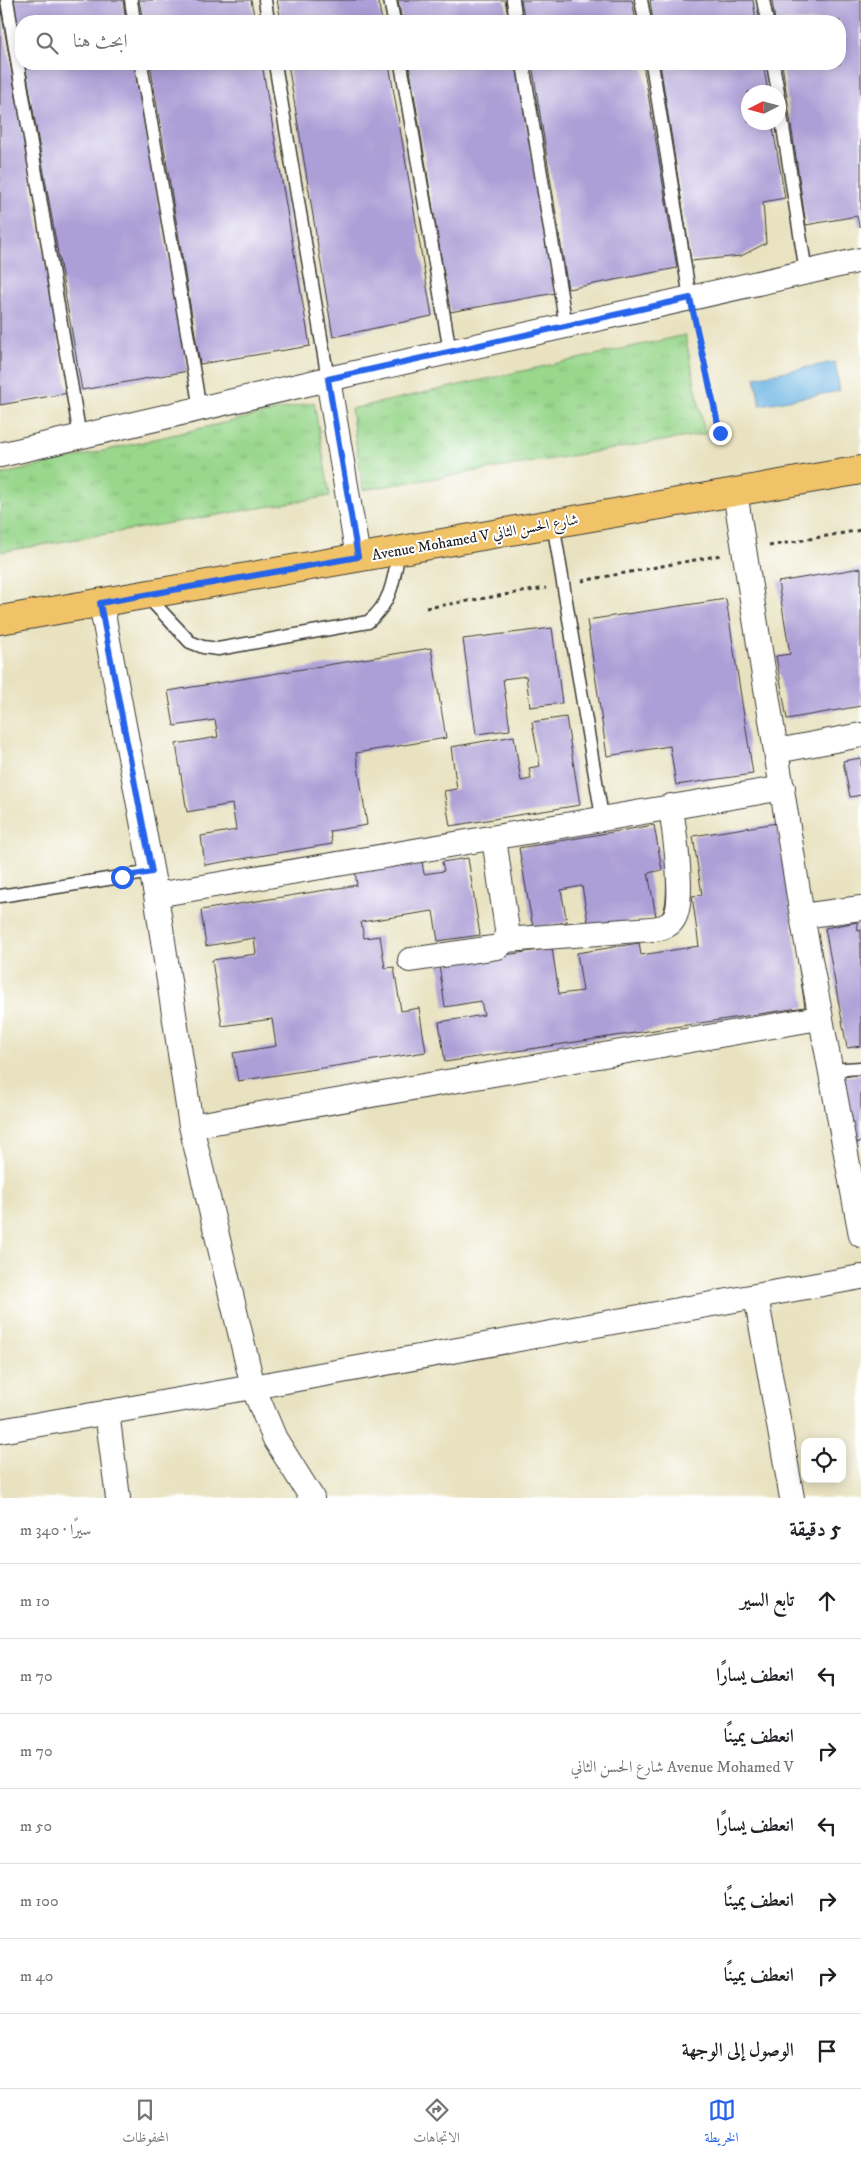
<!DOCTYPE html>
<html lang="ar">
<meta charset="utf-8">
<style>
:root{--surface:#fff;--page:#f6f6f6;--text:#202124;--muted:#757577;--line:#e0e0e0;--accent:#2563eb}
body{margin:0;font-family:"IM FELL DW Pica",Amiri,serif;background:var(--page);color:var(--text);direction:rtl}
.controls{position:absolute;right:15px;bottom:15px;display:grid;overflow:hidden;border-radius:10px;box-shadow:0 2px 12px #0003}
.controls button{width:45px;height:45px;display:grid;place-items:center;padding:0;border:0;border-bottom:1px solid var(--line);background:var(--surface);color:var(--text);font:25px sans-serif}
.compass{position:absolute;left:741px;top:85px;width:45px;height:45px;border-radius:50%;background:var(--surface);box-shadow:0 2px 12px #0003;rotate:264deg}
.stop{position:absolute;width:15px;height:15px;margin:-11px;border:4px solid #2563eb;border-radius:50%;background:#fff}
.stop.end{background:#2563eb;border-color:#fff;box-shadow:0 1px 5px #0008}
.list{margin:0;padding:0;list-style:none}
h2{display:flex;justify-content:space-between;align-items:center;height:65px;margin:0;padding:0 20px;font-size:21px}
h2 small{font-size:16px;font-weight:400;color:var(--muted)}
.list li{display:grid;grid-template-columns:32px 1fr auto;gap:15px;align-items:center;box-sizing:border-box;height:75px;padding:0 20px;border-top:1px solid var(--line)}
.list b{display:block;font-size:19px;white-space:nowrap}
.list p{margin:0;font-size:16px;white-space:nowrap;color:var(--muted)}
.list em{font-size:16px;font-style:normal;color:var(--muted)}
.icon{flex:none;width:28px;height:28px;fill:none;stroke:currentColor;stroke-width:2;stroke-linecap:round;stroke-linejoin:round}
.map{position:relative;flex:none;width:861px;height:1498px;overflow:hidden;direction:ltr}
.search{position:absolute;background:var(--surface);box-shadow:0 2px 12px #0003;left:15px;right:15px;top:15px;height:55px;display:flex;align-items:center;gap:12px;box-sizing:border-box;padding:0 18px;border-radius:20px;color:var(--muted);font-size:19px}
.sheet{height:590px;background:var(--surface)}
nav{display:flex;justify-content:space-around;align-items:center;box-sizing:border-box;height:70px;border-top:1px solid var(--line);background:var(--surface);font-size:14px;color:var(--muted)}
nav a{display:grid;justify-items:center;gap:2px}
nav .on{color:var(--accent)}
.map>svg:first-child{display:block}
.park{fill:url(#park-tufts);stroke:#5a7a54}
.water{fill:#6ab4e2;stroke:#43687f}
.building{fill:#ac9ed6}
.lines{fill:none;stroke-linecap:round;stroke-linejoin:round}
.lane-casing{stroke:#3b3a35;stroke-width:15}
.street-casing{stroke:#3b3a35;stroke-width:26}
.primary-casing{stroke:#3b3a35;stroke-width:30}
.path{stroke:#3b3a35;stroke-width:3;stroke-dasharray:4 4;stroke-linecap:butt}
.lane{stroke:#fff;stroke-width:12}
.street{stroke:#fff;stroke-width:24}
.primary{stroke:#f1c369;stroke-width:28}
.route{stroke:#2563eb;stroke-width:6}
.labels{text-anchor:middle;stroke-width:4;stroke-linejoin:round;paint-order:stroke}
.street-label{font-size:15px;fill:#1c1c1c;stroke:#fff}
</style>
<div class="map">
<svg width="861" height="1498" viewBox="0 0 861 1498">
<defs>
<pattern id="park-tufts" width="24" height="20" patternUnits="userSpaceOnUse" patternTransform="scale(1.25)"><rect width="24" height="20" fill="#99d78c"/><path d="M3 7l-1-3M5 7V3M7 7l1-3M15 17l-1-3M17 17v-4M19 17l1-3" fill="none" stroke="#83b878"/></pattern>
</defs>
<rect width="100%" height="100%" fill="#fff"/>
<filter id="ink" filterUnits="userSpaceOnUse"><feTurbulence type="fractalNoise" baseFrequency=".02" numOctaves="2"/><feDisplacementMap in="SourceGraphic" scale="10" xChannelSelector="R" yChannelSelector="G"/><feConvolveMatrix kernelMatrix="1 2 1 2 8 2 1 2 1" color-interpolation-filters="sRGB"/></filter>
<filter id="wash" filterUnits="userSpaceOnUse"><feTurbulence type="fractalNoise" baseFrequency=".0096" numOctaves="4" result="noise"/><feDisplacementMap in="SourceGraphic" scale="20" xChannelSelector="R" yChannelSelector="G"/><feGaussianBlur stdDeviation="1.12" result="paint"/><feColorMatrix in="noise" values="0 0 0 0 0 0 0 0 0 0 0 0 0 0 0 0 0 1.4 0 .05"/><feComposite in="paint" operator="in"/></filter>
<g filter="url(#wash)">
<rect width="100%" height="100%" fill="#e8e2c0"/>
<path class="park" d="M685 335 705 434 363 490 351 409Z
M314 402 330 496 0 552V475Z"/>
<path class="water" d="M835 362 840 391 760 405 755 377Z"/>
<g id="blocks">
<path class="building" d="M13 0H123L126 21H21L20 39Z
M139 0H251L255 21H143Z
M277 0H378L382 21H281Z
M398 0H505L509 21H402Z
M521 0H632L636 21H525Z
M650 0H753L756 21H653Z
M772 0H861V226H859L857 216 806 225 782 64H840V21H775Z
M0 4 68 393 0 405Z
M25 64H134L188 371 82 390Z
M150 64H262L310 346 200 364Z
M288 64H389L432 316 333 337Z
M409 64H516L555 293 450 312Z
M532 64H643L677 268 568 289Z
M660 64H763L768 92H748V122H772L785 198 763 202 766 243 741 256 691 261Z
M861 568V706L787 719 776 656 790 654 778 582Z
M726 599 753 774 676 785 670 746 607 756 587 620Z
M552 628 562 703 530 707 526 676 503 679 510 730 476 734 463 639Z
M431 648 446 738 356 753 367 825 330 831 332 844 205 865 201 836 236 830 232 804 187 812 176 744 218 737 215 720 174 726 168 691Z
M566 717 580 805 450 826 444 791 457 789 451 747 514 736 521 781 531 779 529 768 540 766 532 722Z
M861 758V795L850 797 843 761Z
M777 823 805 1007 445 1062 439 1022 484 1015 481 1001 445 1007 439 965 552 948 559 994 583 991 577 953 639 943 641 955 699 946 692 896 702 895 693 836Z
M654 825 662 870 648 873 656 916 589 928 582 886 561 890 567 922 533 928 519 848Z
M468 858 480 935 438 941 433 911 361 922 364 938 380 936 385 968 394 967 401 1011 419 1008 426 1052 238 1081 233 1053 276 1046 272 1019 222 1026 212 960 256 954 254 938 206 946 201 910 357 885 355 871 422 861 424 874 444 871 442 862Z
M857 922 858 931 861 930V1046L847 1048 825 928Z
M861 1074V1142L853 1143 843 1077Z"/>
</g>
</g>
<g filter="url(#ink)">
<use href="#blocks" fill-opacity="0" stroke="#3b3a35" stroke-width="1"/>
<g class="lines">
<defs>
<path id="lane" d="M7 0 80 437
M131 0 134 21
M265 0 268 21
M390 0 394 21
M513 0 516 21
M641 0 645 21
M763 0 767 21
M141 64 200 409
M275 64 328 379
M401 64 450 352
M523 64 566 326
M652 64 690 298
M773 64 778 92
M778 96 806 272
M553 523 602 817
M146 595 190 642 203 647 218 649 368 622C392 603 394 578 399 550
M0 896 152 872
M829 1070 861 1068"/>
<path id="street" d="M328 379 358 557
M0 455 328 379 861 260
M735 492 802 916 861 1235
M777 751 861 735
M156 895 783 788
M802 916 861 908
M506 940 638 930C648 929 660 930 669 924 689 912 673 828 671 806
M410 960 498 947 506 940 507 930 494 838
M191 1126 819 1018
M756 1296 792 1498
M107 1412 118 1498
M0 1431 253 1387 191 1126 156 895 101 603
M312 1498 275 1439 253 1387 861 1277"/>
<path id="primary" d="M0 620 861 470"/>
</defs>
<use href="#lane" class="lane-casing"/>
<use href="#street" class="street-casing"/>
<use href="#primary" class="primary-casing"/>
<path class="path" d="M695 321 720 433
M769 546 861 530
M582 581 721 555
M426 608 546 588"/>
<use href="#lane" class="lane"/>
<use href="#street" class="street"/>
<use href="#primary" class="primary"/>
</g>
</g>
<g class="lines" filter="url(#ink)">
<path class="route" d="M122 877 152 872 100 603 358 557 328 379 690 298 720 433"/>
</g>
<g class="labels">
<g class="street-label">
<text transform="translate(475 537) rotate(-10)" y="5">Avenue Mohamed V شارع الحسن الثاني</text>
</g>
</g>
</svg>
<div class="controls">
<button><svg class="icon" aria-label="locate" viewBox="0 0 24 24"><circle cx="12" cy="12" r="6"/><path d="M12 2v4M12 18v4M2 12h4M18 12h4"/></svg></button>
</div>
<svg class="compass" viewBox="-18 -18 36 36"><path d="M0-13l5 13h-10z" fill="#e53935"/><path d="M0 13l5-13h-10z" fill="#757577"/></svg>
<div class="stop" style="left:122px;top:877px"></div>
<div class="stop end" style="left:720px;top:433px"></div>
<div class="search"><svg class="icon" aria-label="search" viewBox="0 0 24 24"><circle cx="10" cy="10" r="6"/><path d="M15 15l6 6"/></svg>ابحث هنا</div>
</div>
<section class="sheet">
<h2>5 دقيقة<small>سيرًا · 340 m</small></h2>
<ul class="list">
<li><svg class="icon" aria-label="ahead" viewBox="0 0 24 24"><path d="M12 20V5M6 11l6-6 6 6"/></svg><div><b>تابع السير</b></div><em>10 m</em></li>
<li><svg class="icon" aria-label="left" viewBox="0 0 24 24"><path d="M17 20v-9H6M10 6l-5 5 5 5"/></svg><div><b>انعطف يسارًا</b></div><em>70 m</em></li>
<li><svg class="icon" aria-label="right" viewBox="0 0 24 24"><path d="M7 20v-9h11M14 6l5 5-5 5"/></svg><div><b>انعطف يمينًا</b><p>Avenue Mohamed V شارع الحسن الثاني</p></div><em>70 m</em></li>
<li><svg class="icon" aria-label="left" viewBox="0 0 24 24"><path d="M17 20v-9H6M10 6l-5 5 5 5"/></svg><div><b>انعطف يسارًا</b></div><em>50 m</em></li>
<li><svg class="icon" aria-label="right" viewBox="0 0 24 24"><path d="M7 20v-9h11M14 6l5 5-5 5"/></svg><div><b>انعطف يمينًا</b></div><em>100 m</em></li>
<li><svg class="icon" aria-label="right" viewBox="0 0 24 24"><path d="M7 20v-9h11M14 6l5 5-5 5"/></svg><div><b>انعطف يمينًا</b></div><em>40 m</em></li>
<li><svg class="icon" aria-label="arrive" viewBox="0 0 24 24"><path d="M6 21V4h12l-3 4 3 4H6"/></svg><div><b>الوصول إلى الوجهة</b></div></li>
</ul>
</section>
<nav>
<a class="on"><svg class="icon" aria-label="map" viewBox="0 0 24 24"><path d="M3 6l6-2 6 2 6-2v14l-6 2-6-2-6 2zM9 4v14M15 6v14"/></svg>الخريطة</a>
<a><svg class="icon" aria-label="directions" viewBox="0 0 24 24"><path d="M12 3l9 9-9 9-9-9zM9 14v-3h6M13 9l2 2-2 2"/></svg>الاتجاهات</a>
<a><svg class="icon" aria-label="saved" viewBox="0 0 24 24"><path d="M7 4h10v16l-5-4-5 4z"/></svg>المحفوظات</a>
</nav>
